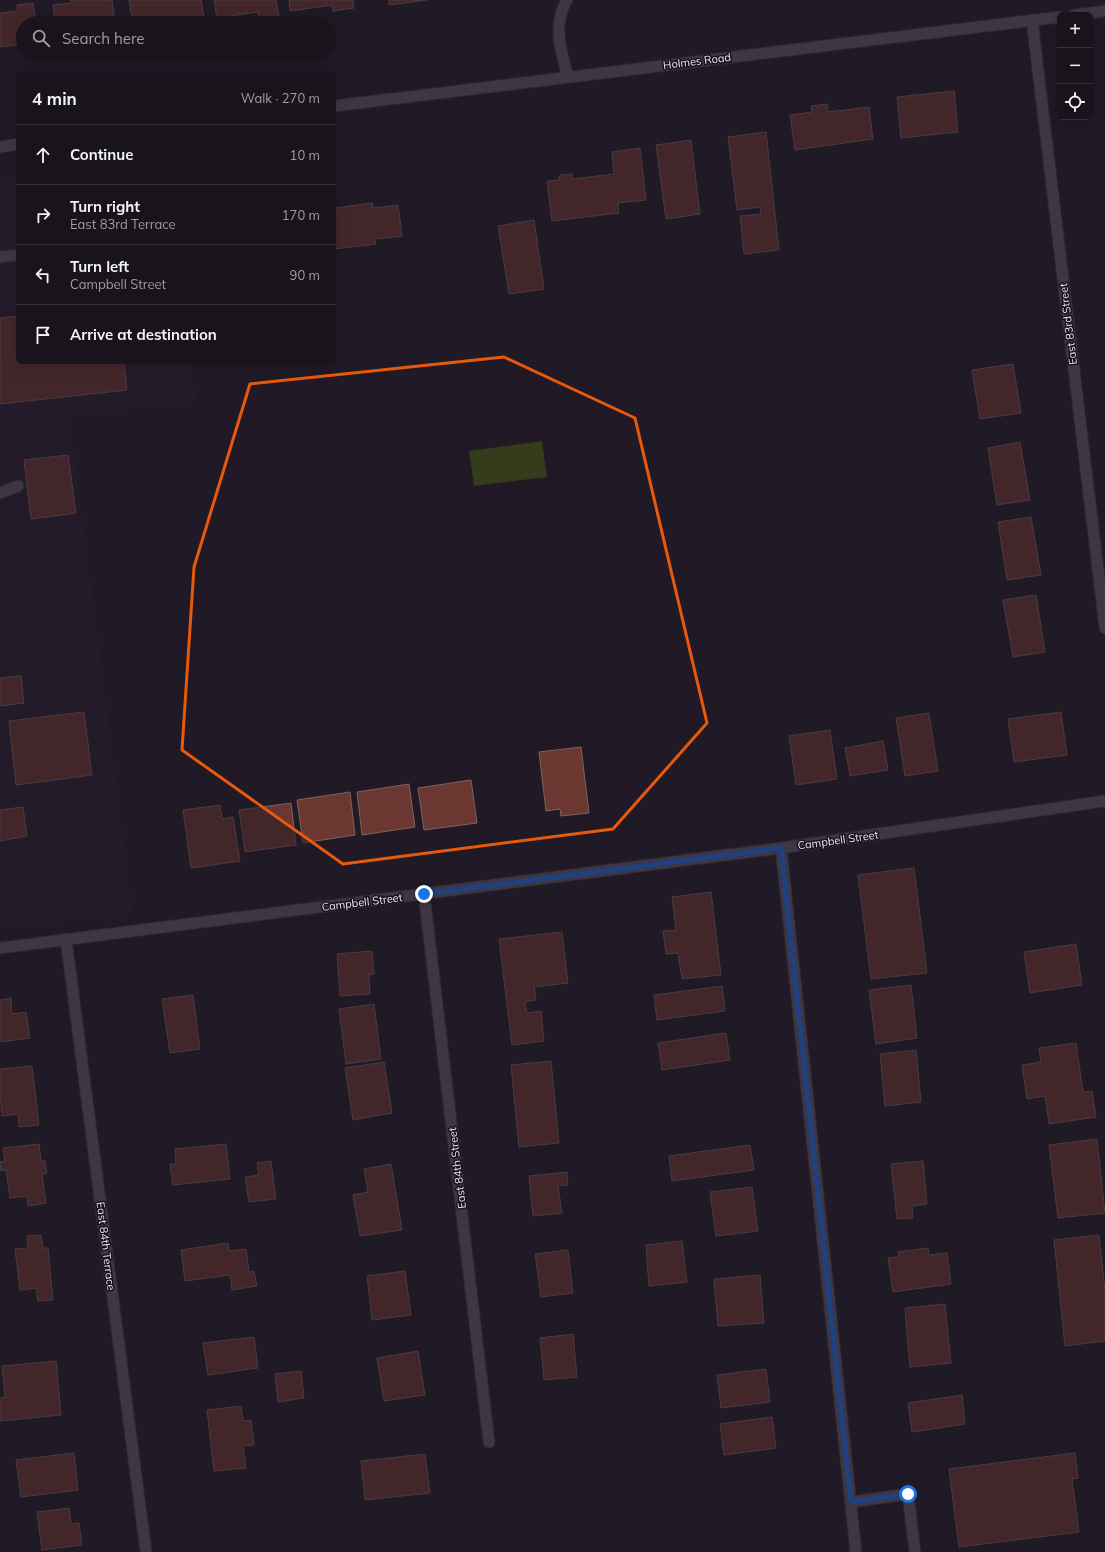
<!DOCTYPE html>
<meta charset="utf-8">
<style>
:root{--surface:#19131c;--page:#262029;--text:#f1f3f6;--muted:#9f9ea3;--line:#37323b}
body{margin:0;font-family:Mulish,sans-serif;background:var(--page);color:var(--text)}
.controls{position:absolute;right:12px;top:12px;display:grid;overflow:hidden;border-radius:6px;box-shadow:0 4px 16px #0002}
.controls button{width:36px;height:36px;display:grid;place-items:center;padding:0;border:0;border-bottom:1px solid var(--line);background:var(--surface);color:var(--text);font:20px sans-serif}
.stop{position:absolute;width:12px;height:12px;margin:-9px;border:3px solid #1a73e8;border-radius:50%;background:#fff}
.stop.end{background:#1a73e8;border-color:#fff;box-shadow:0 1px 4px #0008}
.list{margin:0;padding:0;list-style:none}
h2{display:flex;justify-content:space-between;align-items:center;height:52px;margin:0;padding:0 16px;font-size:17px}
h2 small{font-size:13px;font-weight:400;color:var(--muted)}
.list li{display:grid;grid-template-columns:26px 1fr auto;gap:12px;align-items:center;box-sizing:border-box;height:60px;padding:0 16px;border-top:1px solid var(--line)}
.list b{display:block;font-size:15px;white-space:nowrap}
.list p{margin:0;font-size:13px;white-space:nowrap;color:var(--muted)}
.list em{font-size:13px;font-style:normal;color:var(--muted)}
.icon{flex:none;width:22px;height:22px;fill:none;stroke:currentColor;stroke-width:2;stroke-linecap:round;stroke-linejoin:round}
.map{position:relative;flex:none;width:1105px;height:1552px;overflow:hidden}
.search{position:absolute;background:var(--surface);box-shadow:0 4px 16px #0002;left:16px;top:16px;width:320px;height:44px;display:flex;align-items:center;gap:10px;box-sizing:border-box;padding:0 14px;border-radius:22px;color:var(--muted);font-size:15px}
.panel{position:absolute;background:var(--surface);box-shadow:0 4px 16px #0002;left:16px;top:72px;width:320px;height:292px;border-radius:6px}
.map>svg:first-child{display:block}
.built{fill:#291d30}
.green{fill:#343c1b}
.building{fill:#6c3730;stroke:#7a6562}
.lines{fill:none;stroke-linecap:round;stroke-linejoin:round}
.service-casing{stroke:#3c3640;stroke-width:13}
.minor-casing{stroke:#3c3640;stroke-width:13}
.secondary-casing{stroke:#3c3640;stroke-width:13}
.service{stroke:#635969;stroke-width:11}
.minor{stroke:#635969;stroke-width:11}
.secondary{stroke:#635969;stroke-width:11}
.route{stroke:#1a73e8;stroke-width:5}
.marked{fill:none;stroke:#e8590c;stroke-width:3;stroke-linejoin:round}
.labels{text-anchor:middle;stroke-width:3;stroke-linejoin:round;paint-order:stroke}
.street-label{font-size:11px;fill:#ece6ef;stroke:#18101d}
</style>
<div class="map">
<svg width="1105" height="1552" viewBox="0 0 1105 1552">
<rect width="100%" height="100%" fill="#211926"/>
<path class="built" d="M18 173V362H192L197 401 70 418 133 913 0 930V176Z"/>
<path class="green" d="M542 441 547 477 474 486 469 451Z"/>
<path class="building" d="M71 0H112L115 23H55L53 5 71 3Z
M129 0H201L205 23H133Z
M214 0H276L279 17 259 20 258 12 217 18Z
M289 0H353L354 8 333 11 332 5 290 11Z
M389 0H427L389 5Z
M33 3 36 23H23V44L0 47V13L18 11 17 5Z
M60 53H91L61 58Z
M954 91 958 132 901 138 897 97Z
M827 104 828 112 869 107 873 139 795 150 790 115 812 112 811 106Z
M766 132 779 250 744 254 740 216 761 214 760 207 737 210 728 137Z
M691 140 700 214 666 219 656 145Z
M640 148 646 200 618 203 619 213 552 221 547 181 559 180 560 175 572 174V179L614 174 612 152Z
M372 203 373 208 398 205 402 236 375 239 376 244 334 249V208Z
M534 220 544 289 509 294 498 226Z
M18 316V362H124L127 390 0 404V318Z
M1013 364 1021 413 980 419 972 370Z
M1020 442 1030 500 997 505 988 448Z
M68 455 76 513 31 519 24 460Z
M1031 517 1041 575 1007 580 998 522Z
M1036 595 1045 652 1013 657 1003 600Z
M21 676 24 703 0 706V678Z
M84 712 92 775 16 785 9 721Z
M1061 712 1067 755 1014 762 1008 719Z
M929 713 938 771 905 776 896 718Z
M830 730 837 779 796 785 789 736Z
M883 741 888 770 850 776 845 748Z
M581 747 589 813 561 816 560 809 546 811 539 752Z
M471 780 477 823 424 830 418 788Z
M409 784 415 827 362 835 357 792Z
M350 792 355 835 303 843 297 800Z
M291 803 296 845 245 852 239 810Z
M220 805 222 819 233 817 240 861 191 868 183 810Z
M23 807 27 836 0 841V810Z
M914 868 927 973 871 979 858 875Z
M711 892 721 975 682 979 678 953 666 954 663 931 676 930 672 897Z
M562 932 568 983 534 987 536 1000 525 1002 527 1013 541 1011 544 1041 512 1045 499 939Z
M1076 944 1082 985 1030 993 1024 952Z
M372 951 374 974 369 975 370 994 340 996 337 954Z
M911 985 917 1038 876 1044 869 990Z
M722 986 725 1011 657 1020 654 995Z
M193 995 200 1049 170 1053 162 999Z
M11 998 12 1014 26 1012 30 1038 0 1042V1000Z
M374 1004 381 1059 346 1064 339 1009Z
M726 1033 730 1060 662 1070 658 1043Z
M1076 1043 1083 1092 1092 1091 1096 1117 1049 1124 1045 1096 1027 1099 1022 1065 1041 1062 1039 1048Z
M916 1050 921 1102 885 1106 880 1054Z
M551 1061 559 1143 519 1147 511 1065Z
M384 1062 392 1113 353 1120 345 1068Z
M32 1066 39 1125 19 1127 18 1114 2 1116 0 1096V1069Z
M1097 1139 1105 1213 1058 1218 1049 1145Z
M39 1144 41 1161H45L47 1173 42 1174 46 1203 28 1206 27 1196 10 1198 6 1170 1 1171 0 1162 5 1161 3 1148Z
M226 1144 230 1179 173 1185 170 1164H176L175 1149Z
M750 1145 754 1170 672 1181 669 1156Z
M271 1161 276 1199 249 1202 245 1177 259 1175 257 1163Z
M923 1161 927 1204 912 1206 913 1218 897 1219 891 1164Z
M391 1164 402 1230 360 1236 353 1195 368 1192 364 1169Z
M567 1172 568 1185 558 1186 562 1213 533 1216 529 1176Z
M752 1187 758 1231 716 1236 710 1192Z
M41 1235 43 1248H48L53 1300 38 1301 36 1288 20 1290 15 1249 28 1248 27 1236Z
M1099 1235 1105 1291V1341L1065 1346 1054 1240Z
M682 1241 687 1282 649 1286 646 1245Z
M228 1243 229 1251 246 1249 249 1272 254 1271 257 1286 232 1290 230 1275 185 1281 181 1250Z
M928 1248 929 1255 947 1253 951 1284 893 1292 888 1258 899 1257 898 1252Z
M568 1250 573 1293 541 1297 535 1254Z
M405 1271 411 1315 372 1320 367 1276Z
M760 1275 764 1323 718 1326 714 1279Z
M945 1304 951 1363 910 1367 905 1308Z
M573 1334 577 1377 544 1380 540 1338Z
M254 1337 258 1368 208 1375 203 1343Z
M418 1351 425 1395 384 1401 377 1358Z
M56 1361 61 1415 0 1421V1398L5 1397 2 1366Z
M766 1369 770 1402 721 1408 717 1375Z
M301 1371 304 1398 278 1402 275 1374Z
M962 1395 965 1424 912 1432 908 1403Z
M241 1406 243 1421 251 1420 254 1445 243 1446 246 1468 214 1471 207 1410Z
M772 1417 776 1448 724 1455 720 1424Z
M74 1453 78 1490 21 1497 16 1460Z
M1075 1453 1078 1478 1072 1479 1079 1532 959 1547 949 1469Z
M425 1454 430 1493 365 1500 361 1461Z
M69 1508 71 1524 79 1523 82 1545 42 1550 37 1512Z"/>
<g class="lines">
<defs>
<path id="service" d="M567 0C552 25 561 51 568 77
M0 257 18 255
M0 493 18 486
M851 1502 908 1494 915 1552"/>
<path id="minor" d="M1032 20 1105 628
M781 848 856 1552
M424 894 489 1442
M66 939 146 1552
M0 948 781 848 1105 801"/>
<path id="secondary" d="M1074 15 1105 11
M334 106 1060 17
M0 147 18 144"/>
</defs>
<use href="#service" class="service-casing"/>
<use href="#minor" class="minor-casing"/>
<use href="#secondary" class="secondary-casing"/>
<use href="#service" class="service"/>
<use href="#minor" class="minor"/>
<use href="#secondary" class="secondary"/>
</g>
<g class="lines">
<path class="route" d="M424 894 781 848 851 1502 908 1494"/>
</g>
<path d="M0 0H1105V1552H0ZM504 357 635 418 707 723 613 829 343 864 182 750 194 567 250 384Z" fill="#211926" fill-opacity=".55" fill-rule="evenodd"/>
<path class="marked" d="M504 357 635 418 707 723 613 829 343 864 182 750 194 567 250 384Z"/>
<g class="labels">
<g class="street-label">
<text transform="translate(697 61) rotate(-7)" y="4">Holmes Road</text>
<text transform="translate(1068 324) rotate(-97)" y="4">East 83rd Street</text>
<text transform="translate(838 840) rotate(-8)" y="4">Campbell Street</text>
<text transform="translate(362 902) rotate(-7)" y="4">Campbell Street</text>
<text transform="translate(457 1168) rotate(-97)" y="4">East 84th Street</text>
<text transform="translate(106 1246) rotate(83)" y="4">East 84th Terrace</text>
</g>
</g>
</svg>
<div class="controls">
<button>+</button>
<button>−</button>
<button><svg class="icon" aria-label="locate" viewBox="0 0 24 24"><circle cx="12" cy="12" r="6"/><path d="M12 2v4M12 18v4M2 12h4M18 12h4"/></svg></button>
</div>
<div class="stop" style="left:908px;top:1494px"></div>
<div class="stop end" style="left:424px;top:894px"></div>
<div class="search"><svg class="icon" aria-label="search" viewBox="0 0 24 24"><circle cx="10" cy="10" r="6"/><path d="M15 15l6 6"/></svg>Search here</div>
<section class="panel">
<h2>4 min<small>Walk · 270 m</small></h2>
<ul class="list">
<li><svg class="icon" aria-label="ahead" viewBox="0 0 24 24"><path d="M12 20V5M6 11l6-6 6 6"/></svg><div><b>Continue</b></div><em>10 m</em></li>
<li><svg class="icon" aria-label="right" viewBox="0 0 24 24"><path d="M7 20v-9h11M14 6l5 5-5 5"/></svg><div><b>Turn right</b><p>East 83rd Terrace</p></div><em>170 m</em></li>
<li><svg class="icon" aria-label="left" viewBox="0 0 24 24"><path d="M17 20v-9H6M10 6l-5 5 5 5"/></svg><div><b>Turn left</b><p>Campbell Street</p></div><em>90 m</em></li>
<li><svg class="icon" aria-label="arrive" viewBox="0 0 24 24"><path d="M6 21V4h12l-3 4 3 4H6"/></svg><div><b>Arrive at destination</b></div></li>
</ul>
</section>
</div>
